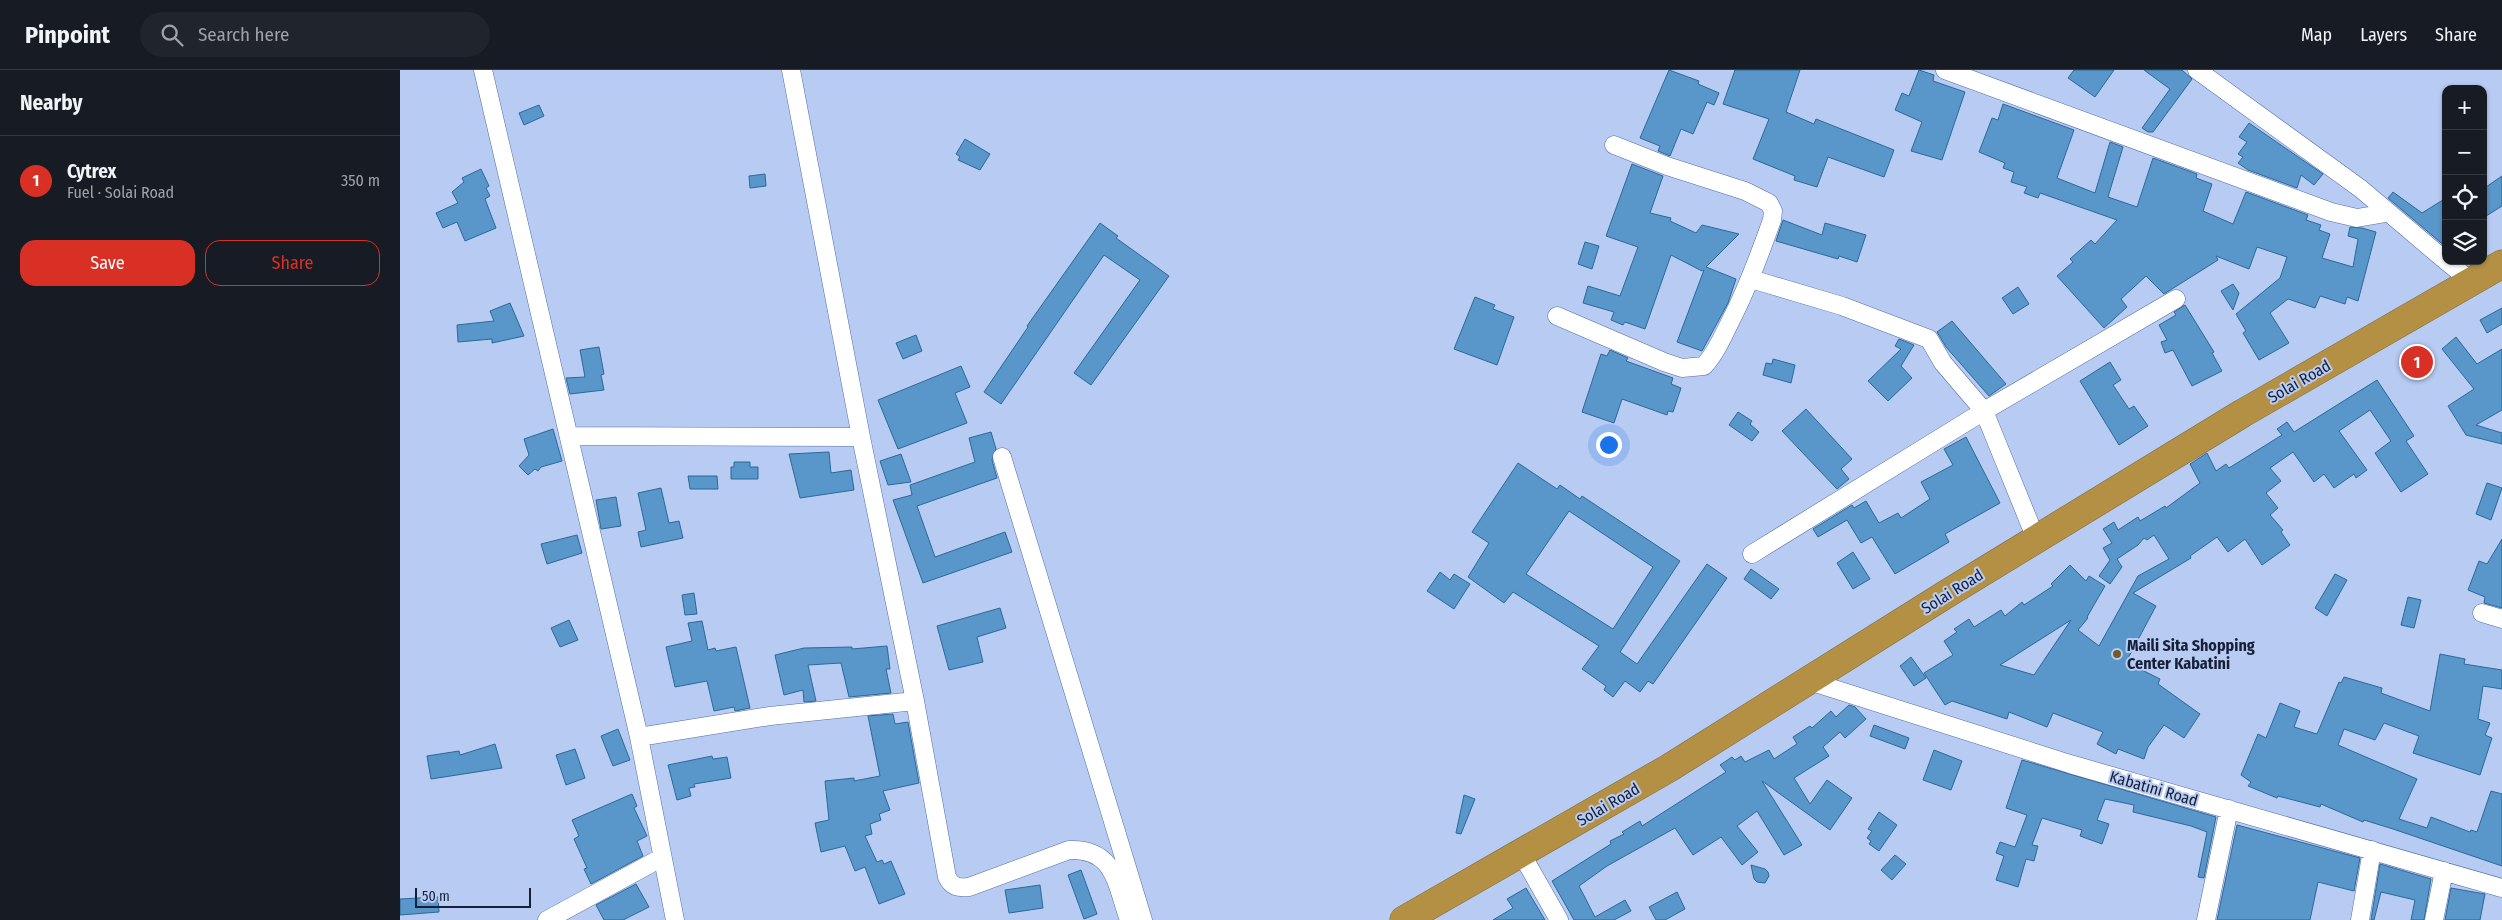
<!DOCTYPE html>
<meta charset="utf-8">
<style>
:root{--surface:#171b24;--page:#20242c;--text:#f1f3f6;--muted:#9ea1a6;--line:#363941;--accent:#d93025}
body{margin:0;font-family:"Fira Sans Condensed",sans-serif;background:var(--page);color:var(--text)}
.controls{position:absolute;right:15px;top:15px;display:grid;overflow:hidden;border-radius:10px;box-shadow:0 1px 4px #0004}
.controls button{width:45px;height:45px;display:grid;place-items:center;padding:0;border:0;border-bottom:1px solid var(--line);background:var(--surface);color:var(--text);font:25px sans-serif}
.scale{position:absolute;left:15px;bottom:12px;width:116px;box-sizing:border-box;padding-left:5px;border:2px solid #151f38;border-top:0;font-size:14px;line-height:18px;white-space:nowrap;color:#151f38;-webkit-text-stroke:4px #b8cbf3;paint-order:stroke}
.you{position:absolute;left:1208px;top:374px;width:18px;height:18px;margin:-12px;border:4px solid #fff;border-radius:50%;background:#1a73e8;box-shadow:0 0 0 8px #1a73e833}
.badge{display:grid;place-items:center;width:32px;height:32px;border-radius:50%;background:var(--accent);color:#fff;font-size:16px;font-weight:700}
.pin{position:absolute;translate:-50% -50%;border:2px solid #fff;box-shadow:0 1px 5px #0006}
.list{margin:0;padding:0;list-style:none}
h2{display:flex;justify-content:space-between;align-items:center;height:65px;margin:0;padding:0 20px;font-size:21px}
h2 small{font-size:16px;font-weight:400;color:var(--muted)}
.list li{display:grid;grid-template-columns:32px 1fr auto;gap:15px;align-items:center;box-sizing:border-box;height:90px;padding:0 20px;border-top:1px solid var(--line)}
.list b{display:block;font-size:19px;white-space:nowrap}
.list p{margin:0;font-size:16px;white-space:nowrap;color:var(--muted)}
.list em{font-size:16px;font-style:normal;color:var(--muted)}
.actions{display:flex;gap:10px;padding:15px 20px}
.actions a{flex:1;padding:11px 0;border:1px solid var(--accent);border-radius:15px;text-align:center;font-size:18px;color:var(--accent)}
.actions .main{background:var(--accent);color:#fff}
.icon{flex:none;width:28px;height:28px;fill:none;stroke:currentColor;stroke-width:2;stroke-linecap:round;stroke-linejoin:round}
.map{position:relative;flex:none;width:2102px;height:850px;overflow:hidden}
header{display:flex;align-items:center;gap:30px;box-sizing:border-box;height:70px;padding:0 25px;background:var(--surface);border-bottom:1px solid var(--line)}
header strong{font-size:24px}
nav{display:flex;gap:28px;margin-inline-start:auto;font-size:18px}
.search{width:350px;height:45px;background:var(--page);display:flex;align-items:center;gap:12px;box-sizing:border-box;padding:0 18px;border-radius:28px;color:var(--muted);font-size:19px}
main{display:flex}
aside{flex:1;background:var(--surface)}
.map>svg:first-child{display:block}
.building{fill:#5996c9;stroke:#2b6999;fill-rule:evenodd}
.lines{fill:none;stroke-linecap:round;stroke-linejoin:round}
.street-casing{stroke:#526da9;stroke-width:19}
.highway-casing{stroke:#7c683f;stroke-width:29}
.street{stroke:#fff;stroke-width:18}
.highway{stroke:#b39043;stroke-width:28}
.poi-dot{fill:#725c2c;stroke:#b8cbf3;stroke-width:2}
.labels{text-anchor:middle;stroke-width:4;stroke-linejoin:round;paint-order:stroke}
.street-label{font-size:16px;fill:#151f38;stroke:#b8cbf3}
.poi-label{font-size:16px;font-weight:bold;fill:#151f38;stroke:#b8cbf3;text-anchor:start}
</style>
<header>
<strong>Pinpoint</strong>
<div class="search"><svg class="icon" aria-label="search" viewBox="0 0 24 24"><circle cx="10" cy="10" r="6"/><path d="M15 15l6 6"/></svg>Search here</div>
<nav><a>Map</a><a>Layers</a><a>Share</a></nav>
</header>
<main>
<aside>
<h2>Nearby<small></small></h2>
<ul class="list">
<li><span class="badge">1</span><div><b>Cytrex</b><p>Fuel · Solai Road</p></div><em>350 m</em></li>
</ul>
<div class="actions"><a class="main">Save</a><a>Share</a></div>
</aside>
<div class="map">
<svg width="2102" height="850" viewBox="0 0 2102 850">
<rect width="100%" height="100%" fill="#b8cbf3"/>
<path class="building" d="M1269 0 1299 11 1298 14 1319 23 1314 35 1307 32 1293 64 1281 59 1270 86 1258 81 1260 76 1240 68Z
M1335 0H1400L1386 42 1414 54 1416 49 1494 80 1484 107 1428 87 1417 117 1394 110 1395 106 1353 89 1369 49 1323 34Z
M1519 0 1534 5 1533 11 1565 22 1542 90 1511 81 1522 52 1495 40 1502 23 1509 26Z
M1674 0H1714L1695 27 1668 8Z
M1744 0H1782L1792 9 1753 62H1748L1742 58 1770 19Z
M1603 34 1674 60 1657 108 1695 123 1710 72 1723 77 1708 127 1737 137 1753 88 1797 104 1796 108 1812 114 1803 141 1833 154 1846 122 1908 145 1906 150 1921 155 1919 160 1930 164 1922 188 1953 197 1958 169 1948 166 1950 157 1962 158 1976 162 1958 231 1947 227 1945 234 1920 226 1915 238 1888 229 1870 243 1889 273 1859 290 1843 263 1846 261 1836 244 1880 208 1887 187 1857 177 1849 199 1816 186 1818 190 1764 224 1746 206 1721 229 1727 237 1704 258 1657 206 1673 192 1670 189 1691 170 1695 174 1717 150 1640 123 1638 128 1624 123 1627 117 1611 112 1614 102 1603 98 1605 93 1579 82 1592 48 1598 50Z
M139 35 144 46 124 55 119 43Z
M1849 53 1923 104 1914 115 1901 105 1897 118 1848 100 1838 93 1843 87 1838 84 1847 72 1839 67Z
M565 69 590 84 580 100 558 90 560 87 556 84Z
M1232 94 1263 106 1250 143 1271 148 1270 151 1296 163 1302 155 1339 164 1306 197 1336 209 1328 233 1302 281 1277 272 1304 200 1302 201 1271 185 1245 259 1225 252 1223 255 1211 250 1214 242 1183 233 1188 216 1220 226 1238 177 1206 166Z
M81 99 89 116 86 118 90 126 85 129 96 158 65 171 57 152 43 158 36 143 58 133 52 122 64 112 62 108Z
M365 104 366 116 350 118 349 106Z
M2102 106V136L2083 148V119Z
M1993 122 2022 143 2046 128V177L1988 128Z
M1383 150 1422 165 1425 153 1466 165 1457 192 1439 186 1438 189 1376 171Z
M700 153 718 166 716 168 769 206 691 315 674 303 740 210 704 185 601 334 584 322 628 257 627 256Z
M1185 172 1199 176 1192 199 1178 194Z
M1833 214 1839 223 1833 240 1821 221Z
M1618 217 1629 234 1613 244 1602 228Z
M1075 227 1095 235 1093 239 1114 247 1097 295 1054 279Z
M110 233 124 266 92 273V269L58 272 57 255 94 251 90 241Z
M1785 235 1814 282 1812 283 1822 301 1792 316 1773 280 1765 283 1761 272 1767 270 1759 255 1776 245 1774 242Z
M2102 238V254L2087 263 2080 250Z
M1552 251 1606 314 1589 326 1546 277 1537 262Z
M516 265 522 281 503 289 496 273Z
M2056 267 2077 294 2102 279V340L2076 355 2102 363V374L2066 365 2048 336 2074 319 2042 279Z
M1499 269 1514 275 1501 296 1512 308 1488 331 1468 311 1501 279 1495 276Z
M199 277 204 304 201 305 204 320 170 324 166 308 185 307 180 280Z
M1210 280 1228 288 1226 291 1273 308 1271 314 1281 318 1273 342 1268 341 1267 345 1222 329 1214 353 1182 342 1201 284 1207 286Z
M1373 289 1395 295 1391 313 1363 305 1366 293 1372 294Z
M1710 292 1721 310 1713 315 1729 339 1734 336 1748 356 1719 375 1680 311Z
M561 296 570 317 555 323 567 353 498 379 478 330Z
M1977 310 2014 366 2006 371 2028 404 2001 422 1975 383 1991 371 1970 340 1939 361 1967 400 1956 408 1954 404 1934 418 1924 404 1914 412 1893 382 1870 398 1881 411 1866 423 1878 438 1870 445 1883 460 1881 462 1890 475 1862 495 1845 469 1828 482 1817 467 1790 486 1791 488 1733 523 1756 536 1726 592 1760 609 1758 614 1800 644 1784 668 1764 655 1748 677 1744 689 1718 679 1716 684 1697 674 1703 662 1653 643 1647 657 1609 642 1607 649 1552 631 1545 635 1524 603 1553 585 1544 571 1557 562 1554 559 1569 549 1574 557 1601 540 1605 546 1622 532 1624 535 1653 516 1651 514 1670 495 1686 511 1689 506 1705 516 1687 547 1688 548 1678 560 1699 576 1738 506 1769 489 1754 465 1747 470 1744 468 1738 475 1717 489 1722 497 1710 514 1699 506 1710 490 1703 478 1712 473 1703 459 1714 452 1718 460 1738 447 1740 451 1765 436 1766 438 1800 413 1790 394 1807 383 1816 401 1826 394 1829 398 1882 365 1877 359 1887 352 1894 362ZM1671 550 1634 605 1600 595Z
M1406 339 1452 389 1441 399 1449 409 1437 419 1382 361Z
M1338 342 1352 351 1350 354 1359 362 1352 371 1329 355Z
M153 359 162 391 141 397 138 401 135 399 128 405 119 396 129 385 124 369Z
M591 362 596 379 592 390 597 408 517 436 535 487 605 462 612 482 523 513 493 430 512 425 510 415 575 392 569 368Z
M1566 367 1600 433 1545 464 1549 472 1495 504 1472 467 1461 473 1447 450 1418 467 1413 459 1452 435 1454 438 1466 431 1479 453 1498 443 1501 448 1530 429 1521 412 1553 395 1544 379Z
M429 382 431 403 451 400 454 420 400 428 389 384Z
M501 384 511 412 488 415 480 391Z
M334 392H350V397H358V409H331V397H334Z
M1118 393 1157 419 1160 415 1180 429 1182 426 1280 491 1220 582 1237 594 1307 494 1327 508 1253 614 1248 611 1240 622 1225 611 1213 627 1204 620 1206 616 1182 599 1199 576 1113 522 1104 533 1068 507 1089 473 1072 462ZM1169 441 1253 497 1213 559 1126 504Z
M288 406H317L318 419H290Z
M2087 413 2102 418 2091 450 2076 444Z
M261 418 269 453 279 451 283 468 241 477 238 462 246 460 238 423Z
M216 427 221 456 201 459 196 430Z
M177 465 182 483 147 494 141 474Z
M2102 469V538L2084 533 2085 527 2068 520 2079 491 2087 494Z
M1453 482 1470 509 1453 519 1437 493Z
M1351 499 1379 519 1371 529 1344 509Z
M1040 502 1050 510 1054 504 1070 514 1054 539 1027 521Z
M1935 504 1947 510 1927 546 1915 538Z
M294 523 297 544 285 545 282 525Z
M2008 527 2021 530 2014 558 2001 555Z
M600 538 606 558 577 567 583 592 549 600 537 556Z
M169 550 178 570 160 577 151 558Z
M302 551 308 580 315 578 316 581 336 577 350 638 335 641 334 637 314 641 307 611 275 617 266 577 292 571 288 553Z
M487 576 490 599H486L491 623 449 627 441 593 408 595 416 631 404 632 403 620 384 625 375 585 404 578 452 577V579Z
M2040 584 2065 589 2064 594 2102 600V619L2083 616 2078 649 2090 653 2085 665 2092 668 2080 705 2013 683 2019 666 1984 653 1975 670 1944 659 1938 675 2017 709 1999 749 2027 758 2031 747 2070 762 2071 760 2077 762 2091 721 2102 724V796L1993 759 1964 750 1963 752 1921 734 1920 737 1878 726 1877 728 1848 716 1851 712 1841 705 1858 664 1866 668 1880 633 1900 641 1894 657 1917 664 1939 612 1941 613 1944 607 1982 618 1981 623 2030 641Z
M1511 587 1526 608 1514 616 1500 596Z
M1449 635 1455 637 1466 649 1445 668 1440 662 1423 677 1429 686 1394 708 1410 734 1427 710 1452 728 1430 760 1362 711 1402 775 1384 785 1357 741 1337 756 1358 782 1342 795 1321 767 1293 785 1275 758 1207 796 1179 816 1195 847 1225 830 1231 841 1214 850H1174L1152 811 1211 774 1210 771 1224 764 1222 762 1240 751 1242 756 1326 702 1320 695 1332 687 1335 690 1341 686 1345 692 1369 680 1374 689 1397 674 1393 667 1410 656 1412 658 1431 641 1436 647Z
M493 644 495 654 508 652 519 713 483 721 490 740 479 744 481 750 470 754 472 764 465 766 477 792 482 790 484 794 491 791 505 824 479 834 465 797 455 801 445 776 421 782 415 753 429 750 425 711 454 708V711L480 706 468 646Z
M1474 655 1509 668 1505 679 1470 666Z
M218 659 230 690 213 696 201 666Z
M95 674 102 698 31 709 27 686 59 681 60 685Z
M175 679 185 708 166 715 156 685Z
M1534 680 1562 691 1551 720 1523 710Z
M312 686 313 689 327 687 331 708 294 714 295 717 289 718 291 726 277 730 268 695Z
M1622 690 1816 747 1804 808 1798 807 1807 762 1791 756 1733 742 1734 735 1705 729 1697 750 1709 754 1702 774 1680 766 1682 760 1642 748 1632 775 1638 776 1634 791 1626 789 1618 817 1596 810 1604 786 1596 783 1600 772 1615 777 1627 745 1606 738Z
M232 724 237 736 234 738 247 766 237 771 243 786 191 814 184 799 187 798 174 769 179 766 172 750Z
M1064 725 1075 729 1061 764 1056 763Z
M1479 742 1497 755 1479 781 1469 774 1471 771 1467 768 1472 761 1468 759Z
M1837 755 1960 788 1954 821 1918 812 1910 850H1817Z
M1495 785 1506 794 1492 810 1481 800Z
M1980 794 2031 809 2024 850H2011L2015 830 1981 822 1974 850H1971Z
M1351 795 1365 799 1368 802 1369 806 1365 813 1357 812 1354 809Z
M681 800 697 844 684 849 668 805Z
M236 814 249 837 223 850H204L196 835Z
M640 815 643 838 609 843 605 820Z
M1126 818 1145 850H1093L1113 838 1107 829Z
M2051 818 2085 824 2080 850H2045Z
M1277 822 1285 839 1265 850H1256L1249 837Z
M38 827 39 842 0 845V829Z"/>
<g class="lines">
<defs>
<path id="street" d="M83 0 239 667 275 850
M391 0 461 367 515 631 547 807C552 817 558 818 569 817L669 780C715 778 716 814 729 850
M1545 0 1931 142 1957 148 1986 143
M1797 0 1961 119 2046 191
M2046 191 2071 211
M1351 209 1442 236 1529 269 1543 293 1584 341 1636 469
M1157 246 1264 292 1282 298 1304 296C1316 283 1323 266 1331 250 1348 217 1360 184 1372 150L1373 141 1369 133 1345 121 1267 96 1214 75
M169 366 461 367
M602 387 743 850
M1352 484 1584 341 1776 229
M2082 543 2102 549
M1409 611 1670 694 2102 818
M239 667 370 646 515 631
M1121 783 1159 850
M147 850 261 788
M1806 850 1829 739
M1960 850 1972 780
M2034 850 2044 801"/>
<path id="highway" d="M1004 850 1269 698 1548 523 1843 343 2102 194"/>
</defs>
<use href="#street" class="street-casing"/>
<use href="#highway" class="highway-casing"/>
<use href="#street" class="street"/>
<use href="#highway" class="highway"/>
</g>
<circle class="poi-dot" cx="1717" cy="584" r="5"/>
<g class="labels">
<g class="street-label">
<text transform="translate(1899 311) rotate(-30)" y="6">Solai Road</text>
<text transform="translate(1552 521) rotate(-32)" y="6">Solai Road</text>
<text transform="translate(1754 718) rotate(16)" y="6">Kabatini Road</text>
<text transform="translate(1208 734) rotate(-30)" y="6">Solai Road</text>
</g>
<g class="poi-label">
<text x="1727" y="581">Maili Sita Shopping<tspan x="1727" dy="18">Center Kabatini</tspan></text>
</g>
</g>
</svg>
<div class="controls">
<button>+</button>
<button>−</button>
<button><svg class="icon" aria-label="locate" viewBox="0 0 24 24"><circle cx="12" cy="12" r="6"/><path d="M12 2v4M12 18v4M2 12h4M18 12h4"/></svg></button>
<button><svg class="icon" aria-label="layers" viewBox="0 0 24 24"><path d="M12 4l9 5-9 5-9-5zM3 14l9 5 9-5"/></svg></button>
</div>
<div class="scale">50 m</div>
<div class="you"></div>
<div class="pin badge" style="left:2017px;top:292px">1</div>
</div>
</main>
